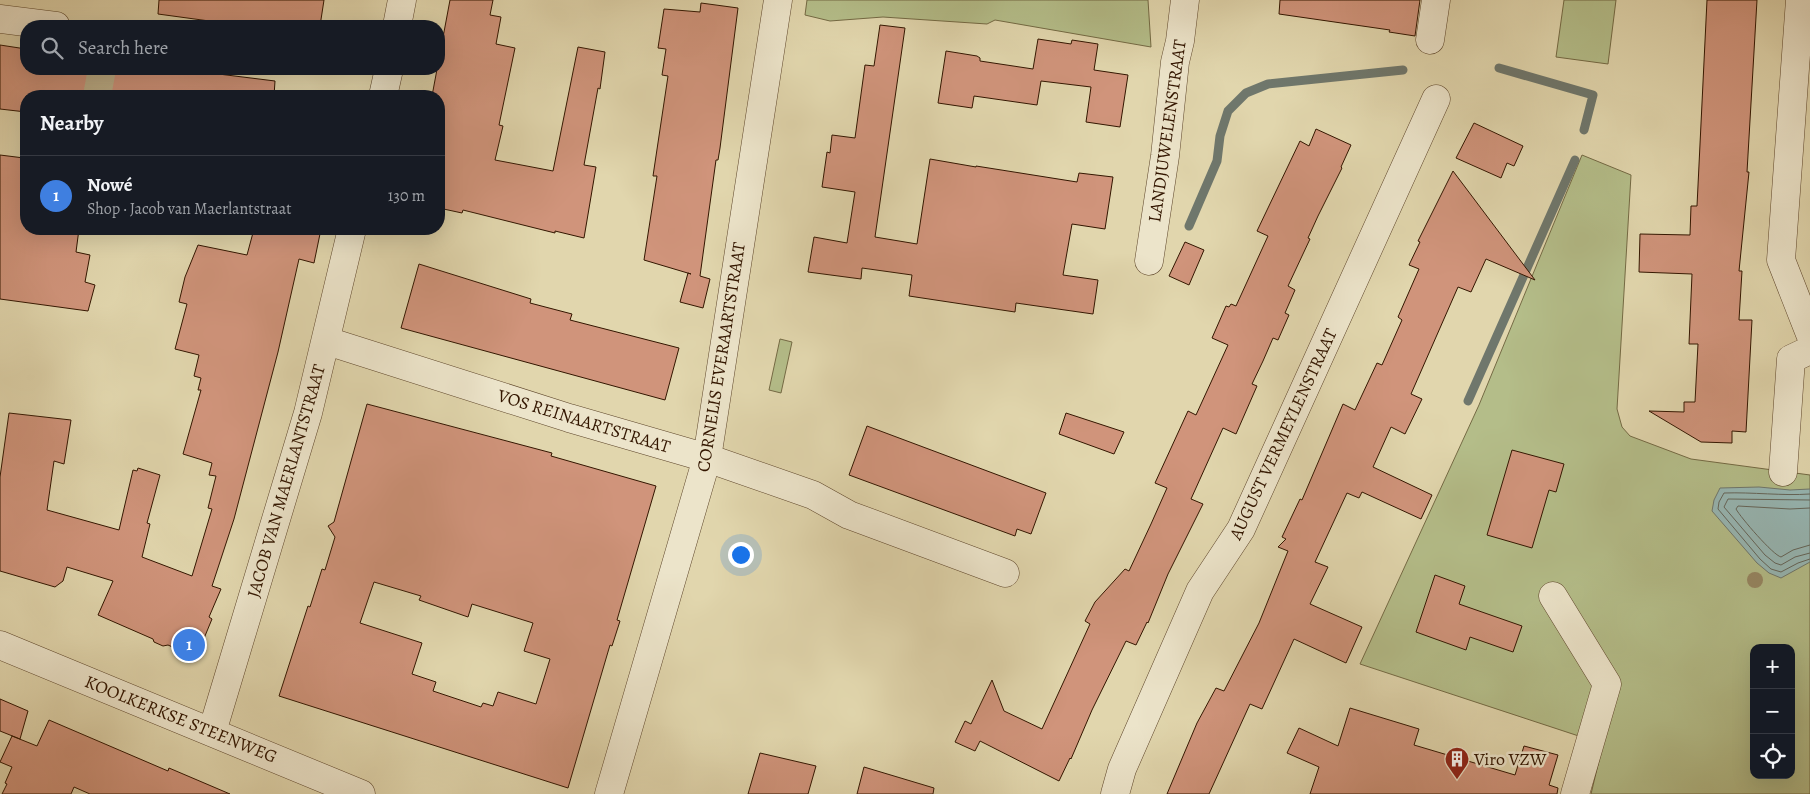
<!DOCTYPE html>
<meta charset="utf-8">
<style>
:root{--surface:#171b24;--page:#242831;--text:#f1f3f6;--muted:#9ea1a6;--line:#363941;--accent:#db2777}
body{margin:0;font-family:Alegreya,serif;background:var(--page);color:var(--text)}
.controls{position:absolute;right:15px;bottom:15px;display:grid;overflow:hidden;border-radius:10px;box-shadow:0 5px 20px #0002}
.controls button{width:45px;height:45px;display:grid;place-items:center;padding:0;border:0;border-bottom:1px solid var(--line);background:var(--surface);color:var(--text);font:25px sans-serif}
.you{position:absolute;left:740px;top:554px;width:18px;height:18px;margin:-12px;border:4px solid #fff;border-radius:50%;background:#1a73e8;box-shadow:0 0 0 8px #1a73e833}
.badge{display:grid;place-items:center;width:32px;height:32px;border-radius:50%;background:var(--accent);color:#fff;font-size:16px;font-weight:700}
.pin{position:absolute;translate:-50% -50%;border:2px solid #fff;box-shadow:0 1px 5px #0006}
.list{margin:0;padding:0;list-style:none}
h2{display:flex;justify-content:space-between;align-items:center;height:65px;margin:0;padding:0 20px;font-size:21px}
h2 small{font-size:16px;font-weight:400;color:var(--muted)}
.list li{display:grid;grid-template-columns:32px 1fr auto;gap:15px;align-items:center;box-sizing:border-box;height:80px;padding:0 20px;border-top:1px solid var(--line)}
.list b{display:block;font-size:19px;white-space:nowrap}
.list p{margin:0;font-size:16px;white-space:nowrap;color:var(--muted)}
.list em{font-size:16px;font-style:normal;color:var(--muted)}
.icon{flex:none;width:28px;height:28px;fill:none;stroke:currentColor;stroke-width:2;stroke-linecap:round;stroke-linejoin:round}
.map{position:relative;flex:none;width:1810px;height:794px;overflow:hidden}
.search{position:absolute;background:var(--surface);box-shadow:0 5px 20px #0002;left:20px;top:20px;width:425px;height:55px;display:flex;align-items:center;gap:12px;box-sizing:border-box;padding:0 18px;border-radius:20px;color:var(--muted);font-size:19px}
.panel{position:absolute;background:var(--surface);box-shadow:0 5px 20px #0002;left:20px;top:90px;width:425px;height:145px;border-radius:20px}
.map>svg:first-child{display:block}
.green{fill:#b4bd89;stroke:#746a44;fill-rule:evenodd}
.water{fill:#97b7b4;stroke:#6f776c}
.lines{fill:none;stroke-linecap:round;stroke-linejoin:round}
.shore{stroke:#65665a;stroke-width:1}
.stream{stroke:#6f776c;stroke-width:9}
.building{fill:#d0947b;stroke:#331600;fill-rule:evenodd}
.minor-tunnel{stroke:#beb08a;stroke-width:28;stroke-dasharray:28 14;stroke-linecap:butt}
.minor-casing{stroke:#5e462b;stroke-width:29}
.minor{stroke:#ece4ca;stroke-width:28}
.tree{fill:#978864}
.labels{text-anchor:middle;stroke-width:5;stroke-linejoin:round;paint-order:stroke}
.street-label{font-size:18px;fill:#331600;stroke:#ece4ca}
.poi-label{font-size:18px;fill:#331600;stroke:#ece4ca;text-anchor:start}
</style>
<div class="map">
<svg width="1810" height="794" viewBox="0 0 1810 794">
<rect width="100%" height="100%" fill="#e1d6ad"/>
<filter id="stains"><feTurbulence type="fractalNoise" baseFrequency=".004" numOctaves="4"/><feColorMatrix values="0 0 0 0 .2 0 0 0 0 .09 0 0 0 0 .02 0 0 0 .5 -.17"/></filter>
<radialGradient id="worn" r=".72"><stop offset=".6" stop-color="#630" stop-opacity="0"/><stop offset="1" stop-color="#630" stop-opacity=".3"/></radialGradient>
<path class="green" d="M807 0H1148L1151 47 995 20 987 24 883 17 830 21 805 15Z
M1564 0H1616L1608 64 1556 57Z
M1582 155 1631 175 1617 409 1622 427 1630 436 1691 459 1810 475V794H1591L1603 744 1360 664 1479 405ZM1754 648H1791V775H1754Z
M780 339 792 342 781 393 769 390Z"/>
<path class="water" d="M1759 487 1790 490 1810 489V562L1781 578 1769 573 1757 563 1712 511 1714 500 1720 488Z"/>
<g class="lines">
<path class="shore" d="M1810 494C1782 496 1753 492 1724 493L1719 502 1718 509 1760 559 1771 569 1781 572 1798 563 1810 559
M1810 500 1728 499 1724 507 1765 555 1775 563 1781 565 1795 557 1810 553
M1810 508 1790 509 1738 506 1736 509C1741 518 1773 555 1781 557L1793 550 1810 545"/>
<path class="stream" d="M1499 68 1593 95 1584 130
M1189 226 1217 161 1220 136 1228 111 1246 93 1268 84 1403 70
M1468 401 1575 160"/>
</g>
<path class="building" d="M159 0H324L320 26H246L158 14Z
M450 0H493L490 15 501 17 496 44 515 48 499 125 503 126 495 160 553 171 578 47 605 52 600 89 598 88 584 165 596 167 584 238 555 231V233L463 210 462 213 439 208V96H432Z
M1280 0H1420L1415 36 1389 32 1390 30 1279 14Z
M1707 0H1757L1747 172H1749L1739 271H1742L1739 320H1752L1746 432 1732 431V443L1701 442 1649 411 1684 412V402H1695L1698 344H1689L1692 274 1639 272 1640 234 1690 235 1691 206H1697Z
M701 3 738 8 720 148 718 160H716L700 276 710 279 703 308 680 302 688 273 691 274 644 260 657 176H653L668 76 662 75 666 49 658 48 664 9 700 12Z
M880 25 905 28 875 237 917 244 930 159 976 167V166L1077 182 1079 173 1113 177 1105 229 1072 224 1063 275 1098 280 1093 314 1016 303 1015 312 909 296 912 275 862 268 861 279 808 272 814 237 847 243 855 192 822 187 827 152 830 153 832 135 855 138 865 65 874 66Z
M1038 39 1071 44 1072 40 1098 44 1094 70 1128 75 1120 127 1086 122 1091 87 1041 81 1037 105 974 96 972 108 938 103 946 51 977 56 980 58V61L1033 69Z
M0 45 26 49V69H178L275 81 274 96H26V112L0 109Z
M1474 123 1523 146 1514 166 1507 163 1501 178 1456 158Z
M1316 129 1351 145 1341 167 1342 168 1318 216 1308 238 1310 239 1288 286 1295 290 1285 313 1289 315 1278 340 1273 338 1263 361 1252 384 1257 386 1236 434 1223 428 1191 499 1203 504 1168 574 1148 623 1147 622 1136 645 1126 641 1092 710 1071 759 1070 758 1059 781 980 741 975 751 955 742 965 721 971 724 992 680 1004 711 1042 729 1090 624 1085 621 1095 602 1125 569 1129 571 1151 524 1167 488 1155 483 1188 411 1196 415 1228 345 1212 338 1226 306 1229 307 1231 304 1236 306 1268 236 1257 231 1300 141 1309 146Z
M0 155 24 158 23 170 26 171V229H79L76 252 90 255 85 282 95 285 88 311 0 299Z
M1453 171 1535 280 1486 259 1471 292 1458 287 1411 394 1422 399 1405 434 1391 427 1373 467 1432 495 1421 519 1362 492 1359 498 1347 493 1315 562 1328 567 1310 604 1362 627 1346 663 1294 639 1262 709 1250 704 1209 794H1167L1197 723 1216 688 1224 691 1259 623 1288 551 1278 547 1286 539 1282 537 1300 499 1302 500 1343 404 1355 410 1377 363 1382 365 1402 320 1398 317 1419 269 1409 265 1420 242 1418 241Z
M254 229H321L314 263 299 259 278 352 234 519 212 586 221 589 209 617 212 619 200 648 188 654 168 645 163 646 154 642 153 639 98 615 113 581 67 567 63 581 55 587 0 571V477L9 413 71 420 64 464 54 461 47 510 119 530 133 470 137 471 138 468 160 475 147 523 150 524 142 557 192 576 212 509 208 508 216 476 209 475 212 463 183 454 201 390H198L201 378 194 376 199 355 175 349 187 304 179 302 185 277 198 245 247 255Z
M1185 242 1204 250 1189 285 1169 276Z
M419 264 531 299 530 303 572 314 570 320 679 348 665 400 401 328Z
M367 404 552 453 551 456 656 486 617 620 620 621 612 646 610 645 568 788 279 696 308 606 310 607 322 569 325 570 335 537 328 526 334 522ZM374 582 421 596 419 600 468 617 472 604 533 623 524 651 550 659 536 704 498 692 493 706 483 703 481 707 433 691 436 682 412 674 422 643 360 623Z
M1066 413 1124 432 1114 454 1059 434Z
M867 426 1046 493 1031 534 1017 529 1015 536 849 475Z
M1512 450 1564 464 1556 492 1549 490 1532 548 1487 535Z
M1435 575 1465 586 1459 604 1522 626 1513 652 1470 637 1466 650 1416 632Z
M0 699 28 711 20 739 0 731Z
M1350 708 1419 729 1414 745 1515 775 1524 746 1558 755 1549 785 1558 788 1557 794H1310L1319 767 1287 753 1299 728 1338 746Z
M49 720 168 771 169 768 230 794H90L74 787 71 794H2L7 784 5 783 12 767 0 762 12 736 37 746Z
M760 753 816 766 808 794H748Z
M864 767 934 788 933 794H857Z"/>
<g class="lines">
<path class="minor-tunnel" d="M97 96 102 69"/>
<defs>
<path id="minor" d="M1800 0 1781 260 1810 334
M0 19 56 26
M397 26 402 0
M1430 40 1436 0
M383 96 389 69
M1149 261 1165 156 1175 62 1180 41 1185 0
M327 341 569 418 707 458 813 495 849 515 1005 573
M1783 472 1791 359 1810 350
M1553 596 1607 684 1575 794
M0 645 361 794
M212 732 308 413 352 229
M609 794 707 458 778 0
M1115 794 1122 769 1200 591 1241 529 1436 99"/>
</defs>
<use href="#minor" class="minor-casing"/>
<use href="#minor" class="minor"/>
</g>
<circle class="tree" cx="1755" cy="580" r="8"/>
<defs>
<symbol id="building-pin" viewBox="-11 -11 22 30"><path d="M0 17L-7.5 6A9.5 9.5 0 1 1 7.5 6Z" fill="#8f2418" stroke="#ece4ca"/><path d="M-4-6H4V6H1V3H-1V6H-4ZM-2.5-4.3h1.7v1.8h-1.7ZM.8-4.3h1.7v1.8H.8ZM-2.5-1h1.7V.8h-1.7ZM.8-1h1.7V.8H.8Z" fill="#fff"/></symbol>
</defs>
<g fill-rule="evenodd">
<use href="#building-pin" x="1443" y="745" width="28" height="38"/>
</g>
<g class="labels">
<g class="street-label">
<text transform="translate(1167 131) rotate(-82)" y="6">LANDJUWELENSTRAAT</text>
<text transform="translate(721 357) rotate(-81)" y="6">CORNELIS EVERAARTSTRAAT</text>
<text transform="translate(584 421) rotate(17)" y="6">VOS REINAARTSTRAAT</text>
<text transform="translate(1283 434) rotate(-65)" y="6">AUGUST VERMEYLENSTRAAT</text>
<text transform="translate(286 481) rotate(-74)" y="6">JACOB VAN MAERLANTSTRAAT</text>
<text transform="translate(181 719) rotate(22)" y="6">KOOLKERKSE STEENWEG</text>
</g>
<g class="poi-label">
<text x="1474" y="765">Viro VZW</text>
</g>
</g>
<rect width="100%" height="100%" filter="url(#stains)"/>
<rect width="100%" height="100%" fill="url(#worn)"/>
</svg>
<div class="controls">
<button>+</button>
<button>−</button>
<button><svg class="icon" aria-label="locate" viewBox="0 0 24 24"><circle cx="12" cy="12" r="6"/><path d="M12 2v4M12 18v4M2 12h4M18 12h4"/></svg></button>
</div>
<div class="you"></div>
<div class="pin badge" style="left:189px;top:645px;background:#3f7fe0">1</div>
<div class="search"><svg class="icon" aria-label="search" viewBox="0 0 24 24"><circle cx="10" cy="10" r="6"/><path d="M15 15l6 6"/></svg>Search here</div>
<section class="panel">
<h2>Nearby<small></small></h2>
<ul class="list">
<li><span class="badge" style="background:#3f7fe0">1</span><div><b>Nowé</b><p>Shop · Jacob van Maerlantstraat</p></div><em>130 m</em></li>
</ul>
</section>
</div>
